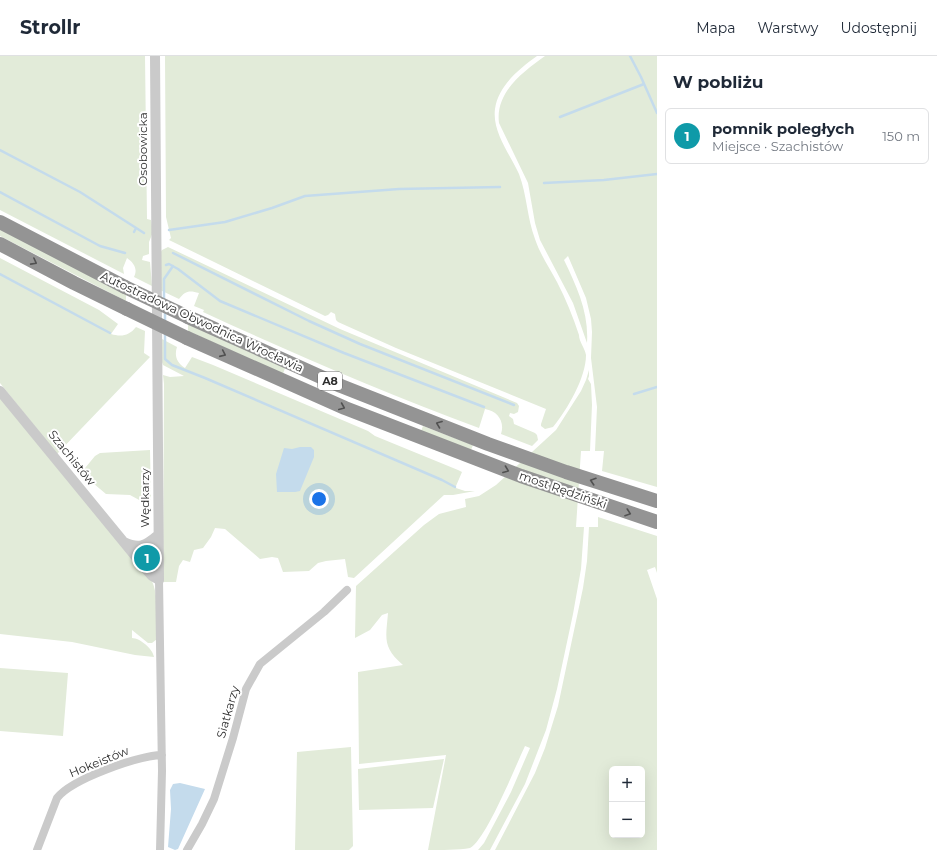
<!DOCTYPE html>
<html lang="pl">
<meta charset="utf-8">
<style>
:root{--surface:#fff;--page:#f2f2f3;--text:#1f2937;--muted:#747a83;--line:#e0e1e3;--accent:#eb282f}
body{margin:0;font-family:Montserrat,sans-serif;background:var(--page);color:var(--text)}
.controls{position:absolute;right:12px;bottom:12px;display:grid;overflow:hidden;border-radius:6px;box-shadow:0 4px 16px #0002}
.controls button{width:36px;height:36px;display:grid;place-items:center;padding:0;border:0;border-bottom:1px solid var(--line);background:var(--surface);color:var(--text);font:20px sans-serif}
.you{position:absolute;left:319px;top:443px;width:14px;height:14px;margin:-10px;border:3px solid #fff;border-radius:50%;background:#1a73e8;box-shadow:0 0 0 6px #1a73e833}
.badge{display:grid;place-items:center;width:26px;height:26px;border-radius:50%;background:var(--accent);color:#fff;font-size:13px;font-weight:700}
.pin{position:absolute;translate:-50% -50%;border:2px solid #fff;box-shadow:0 1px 4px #0006}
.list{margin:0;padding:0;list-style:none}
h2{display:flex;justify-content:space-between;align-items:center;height:52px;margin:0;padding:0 16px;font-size:17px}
h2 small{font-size:13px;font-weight:400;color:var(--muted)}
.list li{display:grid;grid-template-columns:26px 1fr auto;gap:12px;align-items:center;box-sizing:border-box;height:56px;margin:0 8px 8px;padding:0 8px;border:1px solid var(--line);border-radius:6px}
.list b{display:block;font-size:15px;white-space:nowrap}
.list p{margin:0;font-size:13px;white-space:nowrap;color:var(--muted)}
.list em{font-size:13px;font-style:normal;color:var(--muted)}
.map{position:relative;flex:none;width:657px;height:794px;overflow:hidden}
header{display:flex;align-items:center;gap:24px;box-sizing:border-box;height:56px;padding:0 20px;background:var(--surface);border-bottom:1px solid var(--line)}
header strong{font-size:19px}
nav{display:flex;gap:22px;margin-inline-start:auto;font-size:14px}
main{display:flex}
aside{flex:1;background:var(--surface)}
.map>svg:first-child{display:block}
.green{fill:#e2ebd9;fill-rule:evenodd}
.water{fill:#c4dbec}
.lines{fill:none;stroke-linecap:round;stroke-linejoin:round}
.stream{stroke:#c4dbec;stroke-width:2.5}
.minor{stroke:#cacaca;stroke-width:8}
.tertiary{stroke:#cacaca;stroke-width:10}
.motorway{stroke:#949494;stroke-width:14}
.motorway-bridge{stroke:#949494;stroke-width:14}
.oneway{stroke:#515151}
.labels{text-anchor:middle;stroke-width:4;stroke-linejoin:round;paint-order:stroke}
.shield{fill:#fff;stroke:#6c6c6c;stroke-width:1}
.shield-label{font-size:11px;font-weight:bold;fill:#2d2d2d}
.street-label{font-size:12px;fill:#2d2d2d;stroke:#fff}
</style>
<header>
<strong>Strollr</strong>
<nav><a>Mapa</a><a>Warstwy</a><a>Udostępnij</a></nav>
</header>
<main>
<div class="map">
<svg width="657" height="794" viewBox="0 0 657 794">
<rect width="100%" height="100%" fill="#fff"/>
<path class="green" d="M0 0H145L147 163 151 164 153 176 149 186V198L143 200 142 204 150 206 152 230 134 221C138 213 134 207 127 202L123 212 124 218 0 154Z
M165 0H537C519 13 498 30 495 53 492 76 510 98 519 118 527 139 527 162 535 183 540 198 549 211 557 226 566 243 573 261 579 279 579 286 585 292 586 299 586 322 567 354 553 371L545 373 541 370V368L546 353 396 292 338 266 336 264 335 258 331 256 328 259 325 260 169 184 171 182 166 161Z
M545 0H657V431L602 415 604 395H595L597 351 591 302 592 276 591 263 586 242 568 200 564 204C577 231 589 257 587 287L573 247 540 184 535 167 528 127 499 67C495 36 523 16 545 0Z
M0 173 126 239V245L0 180Z
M168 191 340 273 517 347 519 350 518 356 514 358 510 357 509 360 513 363 514 368 535 377 537 379 538 384 532 390 501 378C505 366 498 355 485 353L479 372C385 337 294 298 203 256L204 254 194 250 199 237C189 234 185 235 179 243L160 234V197L162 194Z
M0 202 99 254 118 268 111 278C121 281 129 280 136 271L145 275 144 297 150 301 57 398 0 327Z
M188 268 285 312 283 318 188 275Z
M162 283 177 291C174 300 177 307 185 312L192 301 213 309 368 375 375 380 458 414 462 416 456 430V432L465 435H475L453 439H444L354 522 348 521 345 503 326 505 318 507 309 515 283 516 278 502 272 501 260 503 225 473 215 472 211 481 203 492 194 494 190 506 183 504 179 510 176 526H163L164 328 163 319 170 321 184 320 163 309 161 303Z
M589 314V320L588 323 591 328 592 349 590 395H581L576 471H584L581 513 573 558 557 633 546 674 525 728 490 794H478L484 787 511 736 530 692 525 690C516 709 486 784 470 792 459 794 441 794 428 794L446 699 359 708 358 616 403 609C382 591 386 582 388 557L382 559 370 574 355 582 356 530 424 469 439 458 466 451 465 443 479 440 496 429 556 374 581 335 586 324Z
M0 341 150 521C160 539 156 563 157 583L152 587H148L132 574V582C140 582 153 593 154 601L135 599 72 586 0 578Z
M423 370 473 389 471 394 421 375Z
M150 394 151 444 141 445 130 439 106 438 81 417 95 400 100 397Z
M598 461 657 480V517L655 511 647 514 657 543V794H495L535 717 545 692 558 650 583 532 587 505 589 471H598ZM612 713H642V779H612Z
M154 490V513L152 514 136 497 137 494 153 489Z
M0 612 68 617 63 680 0 675Z
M351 691 353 790 349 794H295L297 696Z
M444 703 433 752 359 754 358 713Z"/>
<path class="water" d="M300 391H311L314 394V401L300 435 295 436H277L276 418 284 392 292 393Z
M180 727 205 733 178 793 175 794 168 791 171 753 170 734 173 728Z"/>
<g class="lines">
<path class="stream" d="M630 0 641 21 657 57
M560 61 644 28
M0 94 80 136 144 177
M544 127 604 124 657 118
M0 136 100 190 125 197
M169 174 225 166 272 152 305 140 399 133 500 131
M134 176 136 172
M173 197 309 265 360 288 514 349
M166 209 169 208 178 213 220 245 344 297 484 351
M0 218 110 277
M164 244V223L173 210
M165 255V266
M165 277V303L172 309 205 322 442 424 455 431
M634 338 657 331"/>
<path class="minor" d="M159 524 162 715 160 794
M37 794 57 742C72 723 137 700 162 699
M187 794 202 768 214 743 233 682 246 633 260 608 324 556 347 534"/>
<path class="tertiary" d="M155 0 159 524
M0 335 145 512 152 520 159 524
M124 486C139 493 145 490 158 479"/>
<path class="motorway" d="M0 166 125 231
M0 188 74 227 127 253
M188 261 341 330 488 388 566 416 657 445
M187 282 345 352 521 420 657 466"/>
<path class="motorway-bridge" d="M125 231 188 261
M127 253 187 282"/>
</g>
<defs><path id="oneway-chevron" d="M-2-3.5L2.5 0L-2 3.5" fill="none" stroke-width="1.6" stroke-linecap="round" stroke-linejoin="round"/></defs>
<g class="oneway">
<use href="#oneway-chevron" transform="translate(34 206) rotate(28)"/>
<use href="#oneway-chevron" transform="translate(223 298) rotate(24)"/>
<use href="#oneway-chevron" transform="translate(342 351) rotate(23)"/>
<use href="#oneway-chevron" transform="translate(439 368) rotate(-159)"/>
<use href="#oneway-chevron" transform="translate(506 414) rotate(21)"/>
<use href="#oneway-chevron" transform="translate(593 425) rotate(-162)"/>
<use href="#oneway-chevron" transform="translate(628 457) rotate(19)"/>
</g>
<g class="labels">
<rect class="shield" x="318" y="316" width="24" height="18" rx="3"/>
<g class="shield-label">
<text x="330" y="329">A8</text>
</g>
<g class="street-label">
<text transform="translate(143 93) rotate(-90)" y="4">Osobowicka</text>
<text transform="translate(202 266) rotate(25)" y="4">Autostradowa Obwodnica Wrocławia</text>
<text transform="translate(72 402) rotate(51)" y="4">Szachistów</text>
<text transform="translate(563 434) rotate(19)" y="4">most Rędziński</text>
<text transform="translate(145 442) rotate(-90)" y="4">Wędkarzy</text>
<text transform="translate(228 656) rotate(-74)" y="4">Siatkarzy</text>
<text transform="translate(99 706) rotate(-22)" y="4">Hokeistów</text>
</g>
</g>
</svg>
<div class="controls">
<button>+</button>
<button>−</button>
</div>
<div class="you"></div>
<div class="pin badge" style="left:147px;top:502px;background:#0f9aa8">1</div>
</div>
<aside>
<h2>W pobliżu<small></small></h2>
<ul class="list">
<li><span class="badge" style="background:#0f9aa8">1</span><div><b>pomnik poległych</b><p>Miejsce · Szachistów</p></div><em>150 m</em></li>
</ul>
</aside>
</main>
